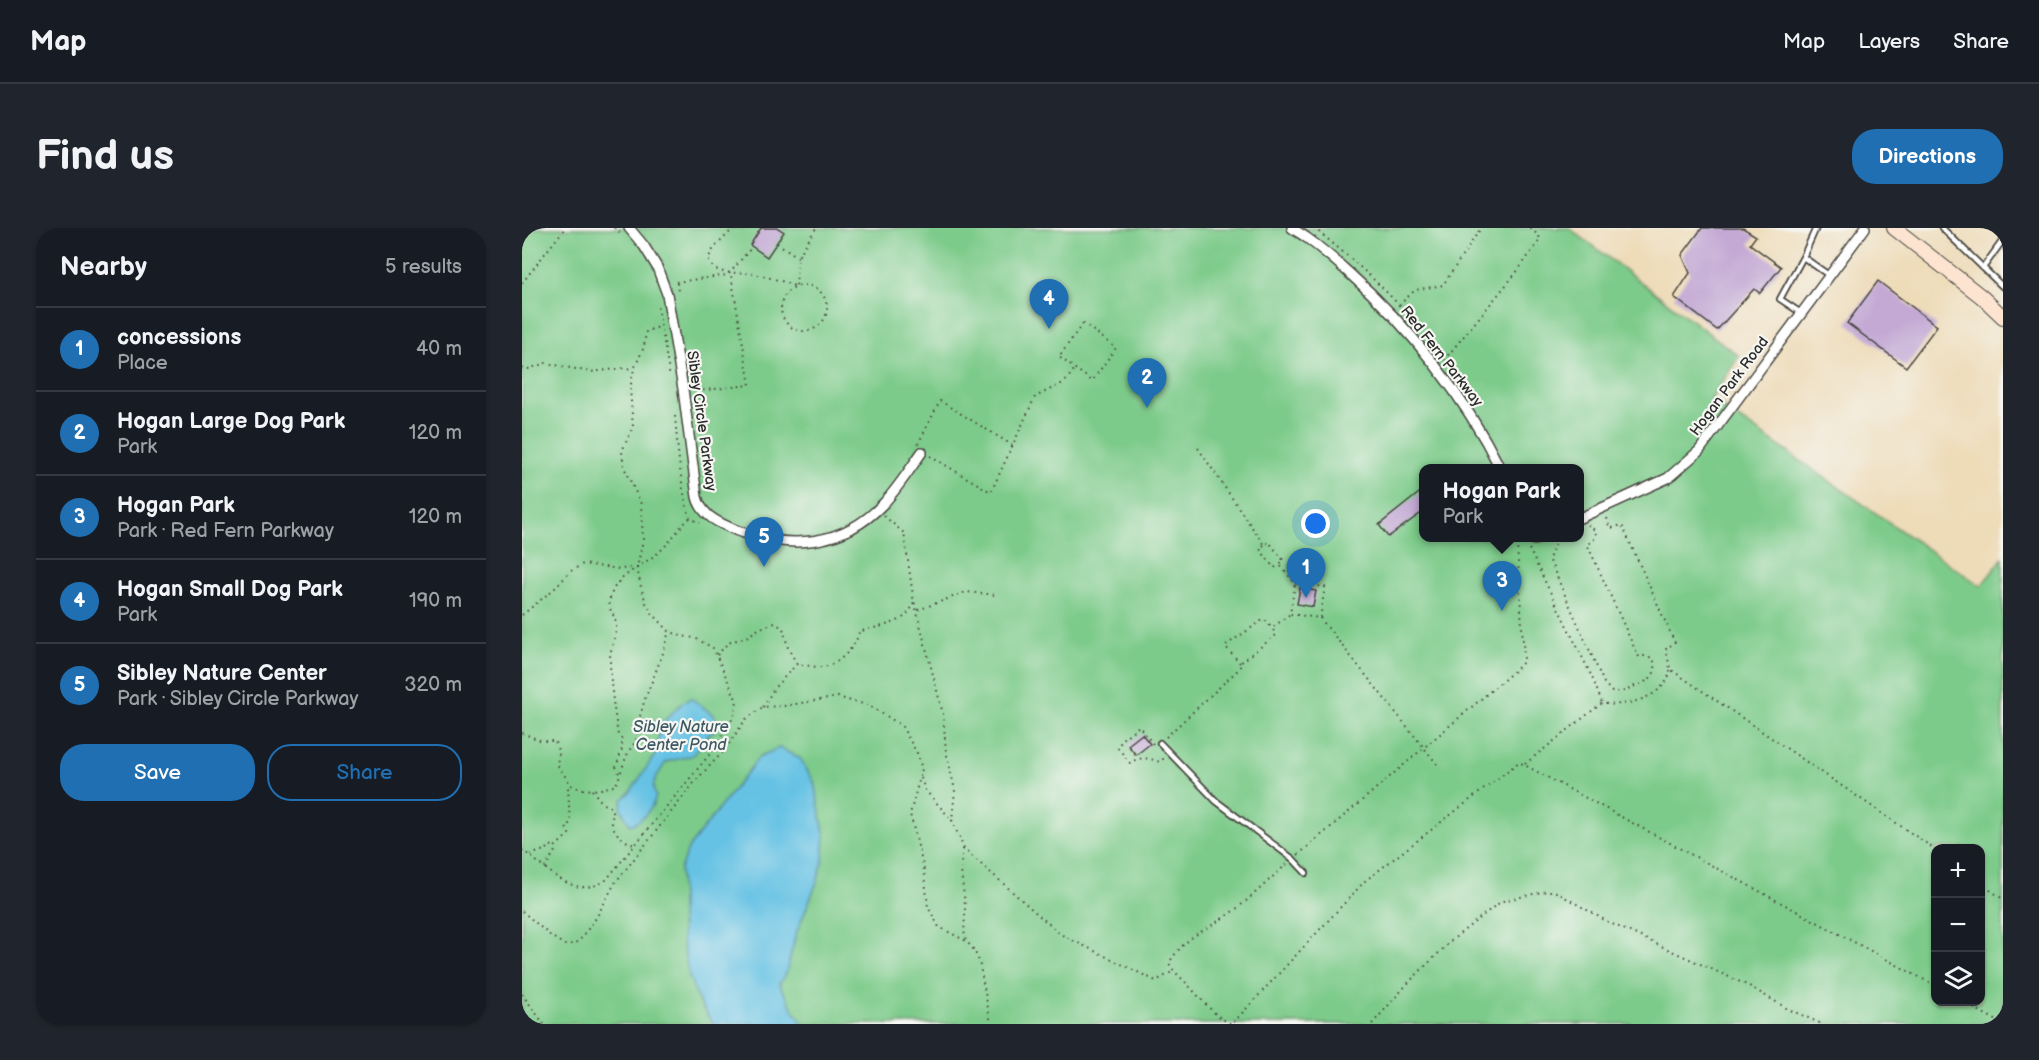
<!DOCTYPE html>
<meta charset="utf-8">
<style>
:root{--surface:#171b24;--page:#20242c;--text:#f1f3f6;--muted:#9ea1a6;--line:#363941;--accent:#1f6fb2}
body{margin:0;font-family:"Balsamiq Sans",sans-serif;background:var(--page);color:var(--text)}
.controls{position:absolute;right:18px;bottom:18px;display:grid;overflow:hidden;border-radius:12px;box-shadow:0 2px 4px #0004}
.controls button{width:54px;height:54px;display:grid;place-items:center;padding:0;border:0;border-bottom:2px solid var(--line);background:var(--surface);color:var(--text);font:30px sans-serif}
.you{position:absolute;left:794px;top:296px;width:21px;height:21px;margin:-15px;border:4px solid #fff;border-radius:50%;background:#1a73e8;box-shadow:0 0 0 9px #1a73e833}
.badge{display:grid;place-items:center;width:39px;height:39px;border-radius:50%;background:var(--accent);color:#fff;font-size:20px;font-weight:700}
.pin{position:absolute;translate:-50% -50px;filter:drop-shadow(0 2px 3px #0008)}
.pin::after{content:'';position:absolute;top:32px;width:21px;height:18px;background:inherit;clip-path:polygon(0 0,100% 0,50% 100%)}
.popup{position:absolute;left:897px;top:236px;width:165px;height:78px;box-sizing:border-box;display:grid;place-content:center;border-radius:12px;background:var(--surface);filter:drop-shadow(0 2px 4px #0005);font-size:20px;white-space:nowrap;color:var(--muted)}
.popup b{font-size:22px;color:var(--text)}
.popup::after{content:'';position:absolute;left:50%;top:100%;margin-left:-12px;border:12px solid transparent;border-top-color:var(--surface)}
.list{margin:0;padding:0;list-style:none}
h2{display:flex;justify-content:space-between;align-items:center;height:78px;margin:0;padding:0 24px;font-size:26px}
h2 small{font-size:20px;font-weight:400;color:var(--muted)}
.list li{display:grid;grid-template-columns:39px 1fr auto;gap:18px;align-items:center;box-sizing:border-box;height:84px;padding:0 24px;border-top:2px solid var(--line)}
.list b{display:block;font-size:22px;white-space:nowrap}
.list p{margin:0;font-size:20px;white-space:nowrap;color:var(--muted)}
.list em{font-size:20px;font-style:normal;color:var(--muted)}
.actions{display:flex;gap:12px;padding:18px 24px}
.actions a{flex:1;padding:14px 0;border:2px solid var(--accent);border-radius:24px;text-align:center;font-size:21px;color:var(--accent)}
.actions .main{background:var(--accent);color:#fff}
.icon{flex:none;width:33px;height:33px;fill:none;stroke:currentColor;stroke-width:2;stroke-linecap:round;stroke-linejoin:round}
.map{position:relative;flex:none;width:1481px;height:796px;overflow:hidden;border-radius:24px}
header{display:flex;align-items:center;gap:36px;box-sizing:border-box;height:84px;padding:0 30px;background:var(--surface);border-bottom:2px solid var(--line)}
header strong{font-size:28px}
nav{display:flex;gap:33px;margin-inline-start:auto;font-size:21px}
.intro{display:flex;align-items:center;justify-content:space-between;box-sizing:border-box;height:144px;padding:0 36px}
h1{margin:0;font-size:42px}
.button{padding:15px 27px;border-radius:24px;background:var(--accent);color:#fff;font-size:21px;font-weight:700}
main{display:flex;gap:36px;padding:0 36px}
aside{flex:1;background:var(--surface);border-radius:24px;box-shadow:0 2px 4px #0004}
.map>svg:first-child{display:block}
.green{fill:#7dcb8a;stroke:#547b5a;stroke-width:1.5;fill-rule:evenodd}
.water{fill:#66c2e4;stroke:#487688;stroke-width:1.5}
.building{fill:#c3a9d4}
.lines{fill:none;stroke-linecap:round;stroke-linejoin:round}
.lane-casing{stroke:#484640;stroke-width:8}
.street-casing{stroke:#484640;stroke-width:12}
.secondary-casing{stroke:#484640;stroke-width:16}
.path{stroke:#484640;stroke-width:2;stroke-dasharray:1.5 4.5;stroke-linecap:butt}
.lane{stroke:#fff;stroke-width:4.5}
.street{stroke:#fff;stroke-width:9}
.secondary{stroke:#fde4d1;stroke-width:14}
.labels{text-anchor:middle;stroke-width:4.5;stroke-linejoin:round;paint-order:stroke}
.street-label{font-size:15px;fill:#2b2b2b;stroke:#f6f6f2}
.water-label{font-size:16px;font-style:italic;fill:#3d5862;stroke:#f6f6f2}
</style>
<header>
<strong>Map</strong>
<nav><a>Map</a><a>Layers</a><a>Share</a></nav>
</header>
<div class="intro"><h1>Find us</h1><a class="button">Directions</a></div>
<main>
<aside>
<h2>Nearby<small>5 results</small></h2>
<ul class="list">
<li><span class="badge">1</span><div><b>concessions</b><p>Place</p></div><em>40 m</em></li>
<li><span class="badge">2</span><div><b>Hogan Large Dog Park</b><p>Park</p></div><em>120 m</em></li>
<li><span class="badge">3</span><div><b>Hogan Park</b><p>Park · Red Fern Parkway</p></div><em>120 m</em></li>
<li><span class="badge">4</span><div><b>Hogan Small Dog Park</b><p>Park</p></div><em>190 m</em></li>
<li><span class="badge">5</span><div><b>Sibley Nature Center</b><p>Park · Sibley Circle Parkway</p></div><em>320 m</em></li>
</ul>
<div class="actions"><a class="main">Save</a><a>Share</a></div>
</aside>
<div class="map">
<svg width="1481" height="796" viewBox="0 0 1481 796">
<rect width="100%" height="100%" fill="#f6f6f2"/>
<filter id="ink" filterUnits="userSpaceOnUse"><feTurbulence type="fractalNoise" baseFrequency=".0167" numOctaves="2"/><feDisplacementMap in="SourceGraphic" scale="12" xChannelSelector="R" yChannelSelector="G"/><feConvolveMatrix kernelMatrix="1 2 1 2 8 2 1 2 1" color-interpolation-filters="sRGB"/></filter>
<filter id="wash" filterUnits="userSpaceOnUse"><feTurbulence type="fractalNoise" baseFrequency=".008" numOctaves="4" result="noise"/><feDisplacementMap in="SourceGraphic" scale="24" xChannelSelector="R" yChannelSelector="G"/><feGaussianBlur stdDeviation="1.35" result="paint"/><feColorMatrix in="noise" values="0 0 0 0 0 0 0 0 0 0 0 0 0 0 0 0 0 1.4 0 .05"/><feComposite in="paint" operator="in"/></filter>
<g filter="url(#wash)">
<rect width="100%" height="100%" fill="#eedcb9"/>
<path class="green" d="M0 0H1047L1217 128 1189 171 1459 358 1481 330V796H0ZM902 240H1058V310H902ZM1414 620H1458V774H1414Z"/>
<path class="water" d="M169 470 190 486 198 496 197 499 186 507 171 527 144 534C138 545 126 556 134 568 131 580 120 594 108 597L99 581 100 572 109 563 133 527 139 496 160 475Z
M257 520 278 530 292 554 303 609 301 634 295 654 274 706 264 746 257 756 274 786 282 796H191L176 772 167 748 160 712 158 641 167 619 238 528Z"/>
<g id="blocks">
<path class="building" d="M239 0H256L262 4 245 29 228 17Z
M1180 0H1221L1234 8 1228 16 1259 39 1238 65 1232 61 1195 102 1152 69 1168 45 1160 27Z
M1356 53 1415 98 1384 139 1325 95Z
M897 265 902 272V283L866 309 857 297Z
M778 360 794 363 791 379 775 376Z
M620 506 628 516 614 527 606 517Z"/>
</g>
</g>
<g filter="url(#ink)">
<use href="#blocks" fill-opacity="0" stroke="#484640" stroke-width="1.5"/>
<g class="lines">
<defs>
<path id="lane" d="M1420 0 1481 59
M1281 29 1308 48
M1461 40 1481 12
M1279 85 1258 71 1281 29 1294 0
M638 515 694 573 771 631 784 645"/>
<path id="street" d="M107 0 122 18 135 39 145 66 161 161 175 269C180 289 199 296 216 303 269 322 321 318 361 276 376 260 388 241 400 224
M770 0C775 4 780 6 785 10 800 21 814 33 827 45 887 98 943 169 978 240
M1058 290 1146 250 1177 223 1343 0
M1011 310 1012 312 1017 310"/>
<path id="secondary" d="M1372 0 1460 69 1481 89"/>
</defs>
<use href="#lane" class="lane-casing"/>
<use href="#street" class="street-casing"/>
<use href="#secondary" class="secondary-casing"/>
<path class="path" d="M92 0 99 6
M212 0 192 20 187 29V34C197 50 216 42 232 46 241 48 266 54 274 59L276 29 294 0
M792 0C829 30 866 62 896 99
M255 15 276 29
M154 54 206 47 230 19
M0 55 43 0
M155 55 156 64
M259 80a23 23 0 1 1 46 0a23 23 0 1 1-46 0Z
M877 77 893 62 921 57 959 0
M136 79 148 150
M561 95 594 120 570 153 537 129Z
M922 132 994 45 1018 12 1017 8 1008 0
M168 134 177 169 183 244
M0 140 6 141 24 135 68 144 103 140 111 141
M175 163 228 157 209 47H206
M153 188C156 223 158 257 168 290L178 295
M396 216 418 173 490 217
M676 220 742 317 747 314 762 333 757 336 773 355 768 386 798 390 803 359 773 355
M408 228 469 264 513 169 543 154 552 142
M362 288 382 305 391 368
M1085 290 1087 298 1090 300 1100 297 1153 415 1144 420 1148 441 1414 622
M1035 311 1027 331 1082 455 1090 464C1100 465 1105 462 1113 458 1119 456 1126 453 1130 448 1138 437 1130 424 1117 429L1111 417 1065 316C1071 314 1074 310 1074 303L1066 297
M742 317 738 321 752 340 757 337
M1007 321 1070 449 1080 475
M391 369 421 486 424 523 433 562 430 592 442 621 538 706 634 753 650 744
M396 382 444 364 476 367
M0 387 32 361 49 343 61 336 97 341 112 340
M798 390 915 536
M195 427 206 415 226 408 238 400 253 395 261 400 266 420 275 436
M718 435 703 418 742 391 750 400
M241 479 253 459 275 436C283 437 292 439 299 439 316 438 334 419 337 404 357 397 386 398 392 373
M0 505 20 513H33L37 526 35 536 49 557
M644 509 718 440V435L754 407 750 400 768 386
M631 516 617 498 600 511 596 520 608 535C618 528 627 530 638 534L641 531 640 529
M1003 536 1080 475C1102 481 1147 468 1148 441
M97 545 94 540 100 521V511L96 507C92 481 88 455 88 429 89 418 95 407 94 397 92 381 82 383 91 362 98 347 124 335 137 324 149 314 156 300 168 290
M399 550 403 562 429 591
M70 562 81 576 89 579C91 585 90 589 90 595 92 605 101 613 111 616
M441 621C436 646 443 661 443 684 443 694 441 703 444 713
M0 622C25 639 51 674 84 652L192 521 212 488 215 473 191 420 173 410 159 408 147 403 130 385 124 375 119 359 115 340 121 312 119 276 102 239 100 223 111 199 108 161 112 141 122 119 124 103 137 99
M8 627 25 621 28 617 32 619
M776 627 999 437 1002 431 995 316 997 310
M765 636C745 653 726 674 704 688 679 705 664 708 647 735 652 745 659 749 666 757 680 771 691 788 710 796L843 653 997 534 1414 758
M23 640 33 623V619L47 606 44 599 48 595 46 559 49 557C57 561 70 563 79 561 84 560 87 558 93 558 101 544 102 525 114 514L117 492 123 471 141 425 147 403
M1458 655 1481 671
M0 683 30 709 43 717 51 716 58 712 74 690 93 655 176 550 202 523 224 491 241 479 262 478 316 469 329 473 346 477 379 497 395 525 400 541 388 586 402 642 406 679 417 699 444 713 452 722 457 733 469 796
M0 766 22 796
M1441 774 1481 796
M850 796 887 754 930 712 974 677 981 673 1024 663H1032L1088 695 1227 758 1266 781 1300 796"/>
<use href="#lane" class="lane"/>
<use href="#street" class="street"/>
<use href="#secondary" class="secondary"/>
</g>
</g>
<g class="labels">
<g class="street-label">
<text transform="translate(920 128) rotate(52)" y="5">Red Fern Parkway</text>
<text transform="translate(1207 158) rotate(-53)" y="5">Hogan Park Road</text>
<text transform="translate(180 193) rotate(82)" y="5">Sibley Circle Parkway</text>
</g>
<g class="water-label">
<text x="159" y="504">Sibley Nature<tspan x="159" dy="18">Center Pond</tspan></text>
</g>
</g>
</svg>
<div class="controls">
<button>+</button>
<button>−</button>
<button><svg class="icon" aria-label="layers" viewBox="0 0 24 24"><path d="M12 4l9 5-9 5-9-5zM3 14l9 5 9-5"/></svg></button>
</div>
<div class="you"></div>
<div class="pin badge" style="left:784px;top:370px">1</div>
<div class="pin badge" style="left:625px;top:180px">2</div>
<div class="pin badge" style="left:980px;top:383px">3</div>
<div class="popup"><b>Hogan Park</b>Park</div>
<div class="pin badge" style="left:527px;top:101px">4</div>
<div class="pin badge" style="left:242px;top:339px">5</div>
</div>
</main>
